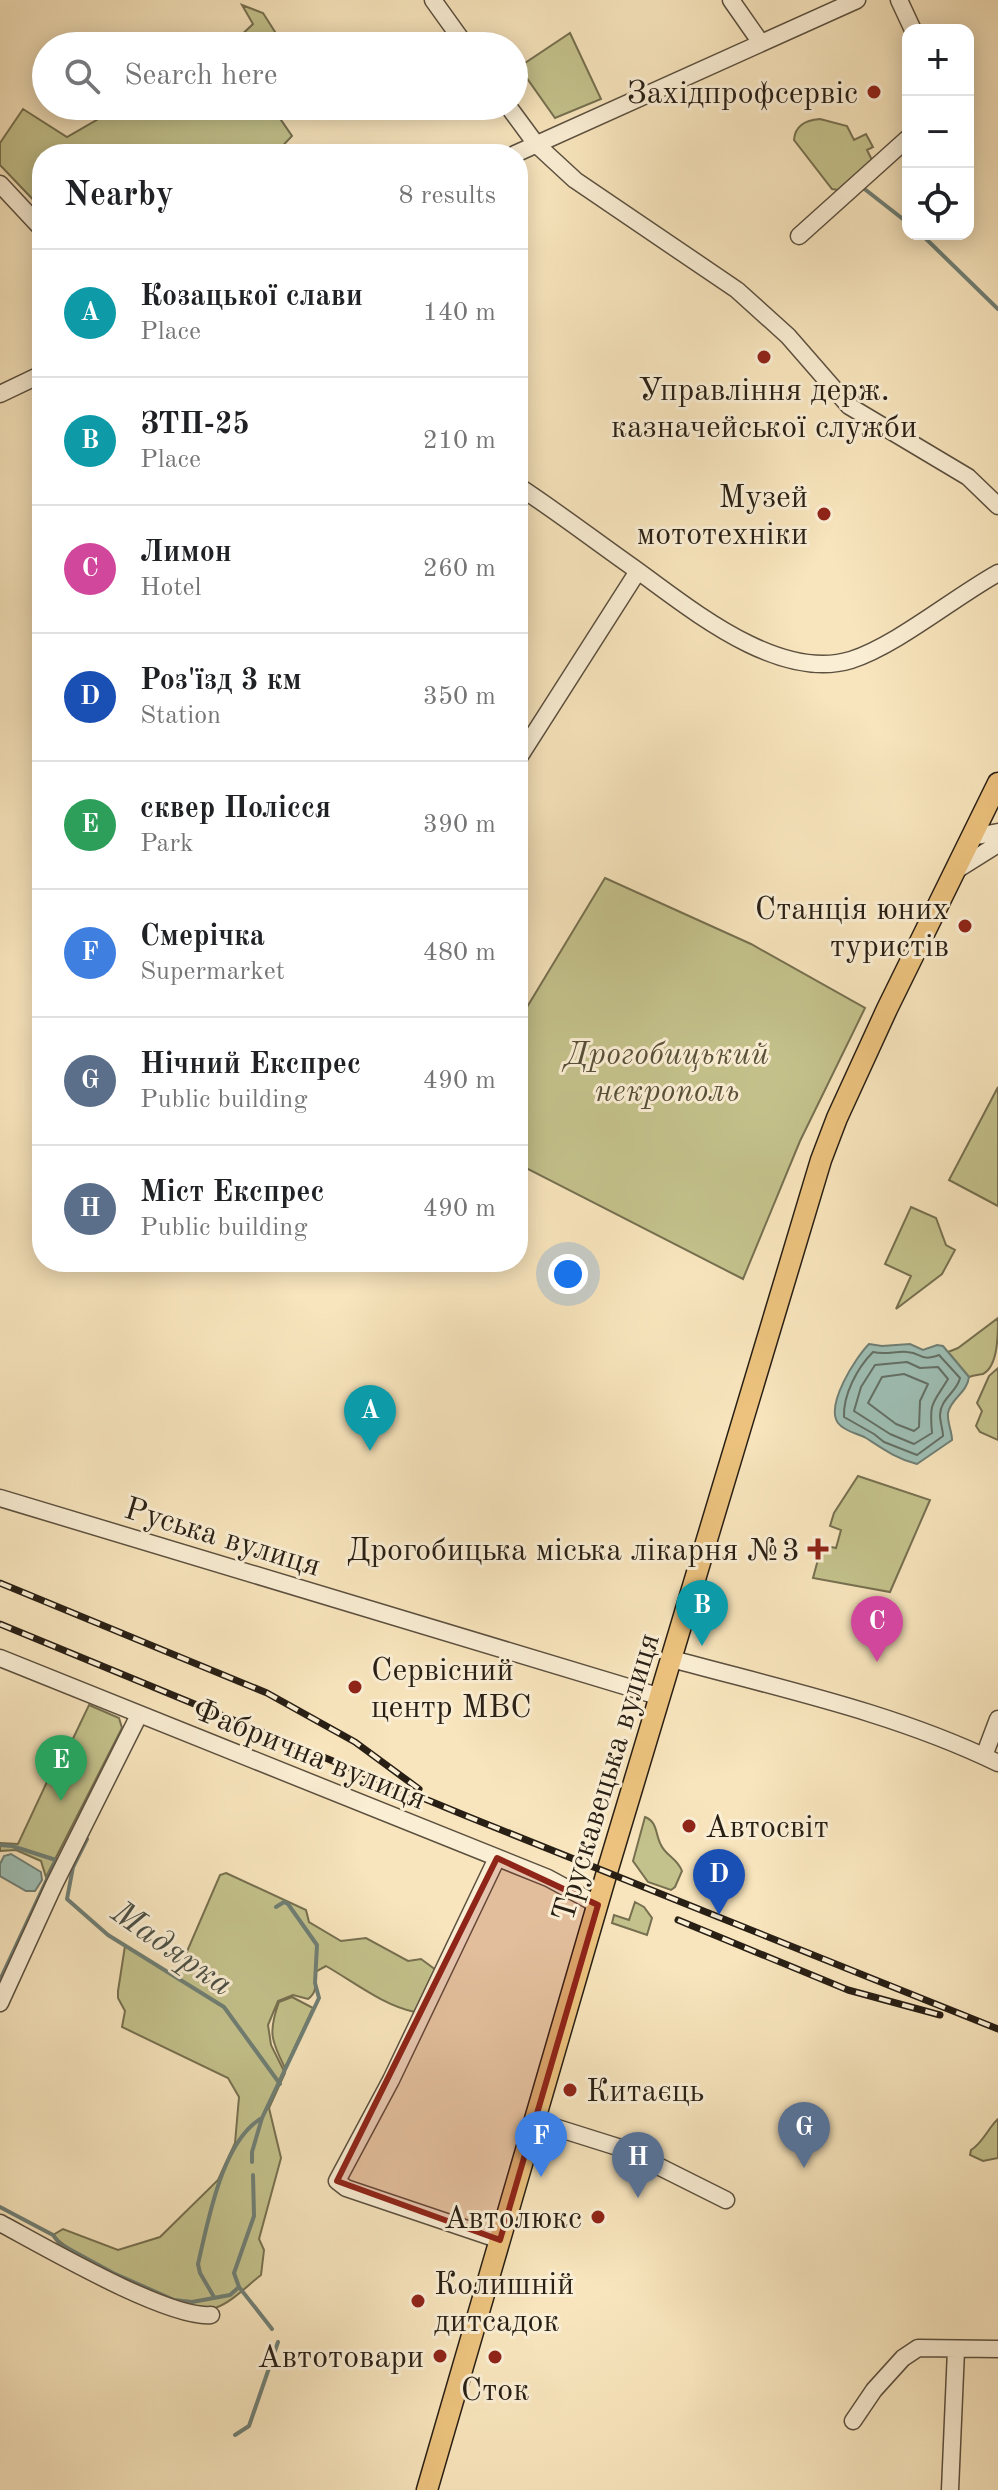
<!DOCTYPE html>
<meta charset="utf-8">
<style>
:root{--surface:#fff;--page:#f2f2f2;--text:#202124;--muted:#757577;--line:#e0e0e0;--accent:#1a73e8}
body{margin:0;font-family:"Old Standard TT",serif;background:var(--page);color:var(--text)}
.controls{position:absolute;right:24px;top:24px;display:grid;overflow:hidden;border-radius:16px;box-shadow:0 4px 20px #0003}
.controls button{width:72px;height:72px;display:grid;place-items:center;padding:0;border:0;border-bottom:2px solid var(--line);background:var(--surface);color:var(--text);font:40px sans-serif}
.you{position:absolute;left:568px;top:1274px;width:28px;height:28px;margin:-20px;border:6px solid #fff;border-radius:50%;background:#1a73e8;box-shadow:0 0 0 12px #1a73e833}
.badge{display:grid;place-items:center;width:52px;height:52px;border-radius:50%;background:var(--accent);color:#fff;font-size:26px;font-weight:700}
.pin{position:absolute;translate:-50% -66px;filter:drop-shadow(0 2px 4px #0008)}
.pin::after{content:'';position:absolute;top:42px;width:28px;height:24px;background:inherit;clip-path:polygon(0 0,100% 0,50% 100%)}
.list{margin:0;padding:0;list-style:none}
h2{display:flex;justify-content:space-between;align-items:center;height:104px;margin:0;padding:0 32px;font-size:34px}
h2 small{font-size:26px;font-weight:400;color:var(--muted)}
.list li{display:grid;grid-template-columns:52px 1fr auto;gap:24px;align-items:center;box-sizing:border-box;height:128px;padding:0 32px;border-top:2px solid var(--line)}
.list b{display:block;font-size:30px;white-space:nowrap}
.list p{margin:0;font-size:26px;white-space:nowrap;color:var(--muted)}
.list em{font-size:26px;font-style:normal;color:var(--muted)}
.icon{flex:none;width:44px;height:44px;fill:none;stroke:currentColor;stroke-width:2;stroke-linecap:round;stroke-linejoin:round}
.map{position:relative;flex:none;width:998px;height:2490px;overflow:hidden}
.search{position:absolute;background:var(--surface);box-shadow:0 4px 20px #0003;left:32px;top:32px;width:496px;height:88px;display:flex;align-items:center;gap:20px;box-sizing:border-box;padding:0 28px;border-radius:44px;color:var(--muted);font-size:30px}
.panel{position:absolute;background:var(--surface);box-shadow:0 4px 20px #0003;left:32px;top:144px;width:496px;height:1128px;border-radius:32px}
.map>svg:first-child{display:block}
.green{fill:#c4c28c;stroke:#767050;stroke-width:2}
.water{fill:#9ebfb5;stroke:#6f7f75;stroke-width:2}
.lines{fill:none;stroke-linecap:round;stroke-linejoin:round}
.shore{stroke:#636f65;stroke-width:2}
.stream{stroke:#6f7f75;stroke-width:4}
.minor-casing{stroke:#5c503f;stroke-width:19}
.major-casing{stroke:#281f15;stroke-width:23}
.minor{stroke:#faeed4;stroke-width:16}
.major{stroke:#ecc27e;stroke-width:20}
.rail-casing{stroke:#281f15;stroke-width:7}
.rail{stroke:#faeed4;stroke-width:4;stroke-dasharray:12;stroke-linecap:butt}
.marked{fill:#8f2418;fill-opacity:0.2;stroke:#8f2418;stroke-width:6;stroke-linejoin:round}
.poi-dot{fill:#8f2418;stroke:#faeed4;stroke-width:3}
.labels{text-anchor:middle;stroke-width:6;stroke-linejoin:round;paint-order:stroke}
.poi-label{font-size:32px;fill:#281f15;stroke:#faeed4;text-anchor:end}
.park-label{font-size:32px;font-style:italic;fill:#575039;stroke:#faeed4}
.street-label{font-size:32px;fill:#281f15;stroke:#faeed4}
.water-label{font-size:34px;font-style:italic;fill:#4b4f45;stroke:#faeed4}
</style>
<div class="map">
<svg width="998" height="2490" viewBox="0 0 998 2490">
<rect width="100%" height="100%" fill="#f8e5bd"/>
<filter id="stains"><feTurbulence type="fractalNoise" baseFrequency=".0025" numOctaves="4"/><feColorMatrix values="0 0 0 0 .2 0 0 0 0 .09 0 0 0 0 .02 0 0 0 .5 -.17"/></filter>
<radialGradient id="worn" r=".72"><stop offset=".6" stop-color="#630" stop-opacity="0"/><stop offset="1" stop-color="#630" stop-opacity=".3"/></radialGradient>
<path class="green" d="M242 5 263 13 284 46H212L236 40 253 24Z
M570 33 601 99 555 118 519 67Z
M121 106H285L277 114 292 136 275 154H42V209L0 165V143L23 109 67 137Z
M820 119 847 126 854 140 866 134 873 147 867 150 872 160 838 190 832 189 794 140C795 125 806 120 820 119Z
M605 878 751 944 865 1008 800 1141 743 1279 518 1164V1022Z
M998 1087V1206L949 1180Z
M911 1207 936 1218 946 1245 955 1250 942 1274 896 1309 911 1276 885 1264Z
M998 1318C998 1336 998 1366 983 1374 978 1375 974 1375 969 1377L948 1352 958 1348Z
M998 1368V1440L980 1432 976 1426 982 1411 977 1403 989 1376Z
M858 1476 930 1500 890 1592 813 1578 822 1545 836 1548 841 1530 830 1526 834 1513Z
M89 1705 119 1718 122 1728 46 1877 41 1861 16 1850 0 1851V1843L18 1844 53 1769 58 1770Z
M645 1817C658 1822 655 1834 661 1845 666 1856 677 1858 682 1871L675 1887 671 1890 648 1882 633 1861Z
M226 1873 306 1910 309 1922 341 1941 366 1938 408 1961 421 1959 436 1970 415 2012C384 2006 354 1982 326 1966L315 1972C315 1983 318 1992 308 1999L293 1995 278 2001 268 2025 271 2045 285 2073 269 2108 281 2158 259 2239 264 2250 261 2275C248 2285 231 2303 215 2308 190 2315 69 2255 53 2235L63 2229 118 2250 160 2237 218 2180 235 2143 239 2097 228 2078 122 2027 125 2011 118 1998V1991L125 1946 176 1977 220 1875Z
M635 1902 644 1907 652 1918 647 1935 612 1923 614 1915 629 1920Z
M292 1997 313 2008 285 2068C271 2040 268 2032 279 2002Z
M998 2119V2158L983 2161 970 2155 971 2150C983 2143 988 2128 998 2119Z"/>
<path class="water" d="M869 1344 882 1346 910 1344 923 1350 937 1345 943 1346 969 1377C967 1393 951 1398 948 1413 947 1422 952 1431 952 1440L917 1464C897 1459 883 1449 866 1438 857 1433 845 1432 838 1423 825 1405 856 1357 869 1344Z
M11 1854 41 1872 42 1880 35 1891H26L0 1876V1864L4 1856Z"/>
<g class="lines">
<path class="shore" d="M873 1352C885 1355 896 1351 907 1352 923 1353 919 1362 939 1355L960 1378C957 1392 940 1399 940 1415 940 1422 943 1430 943 1436L917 1455 884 1442 874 1434 844 1417C843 1395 857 1368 873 1352Z
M907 1362 920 1368 938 1367 948 1379C933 1404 929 1401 932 1433L914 1444 890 1434 854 1411 861 1387 875 1365Z
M904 1374 928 1384 920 1401 919 1427 914 1431 896 1424 868 1403 882 1377Z"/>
<path class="stream" d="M862 187 908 223
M921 234 998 309
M87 1839 73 1867 67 1899 108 1935 224 2007 280 2084
M0 1845 12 1846 56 1860 0 1980
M252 2162V2152L262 2118 319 1998 315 1983 317 1945 288 1904 284 1902 276 1907
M253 2175 254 2216 234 2273 239 2287 272 2329
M0 2207 53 2235 60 2244 113 2273 174 2300 192 2302 230 2295 239 2287
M214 2297 200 2273 198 2264C208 2222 222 2140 262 2118
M235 2435 249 2426 278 2342"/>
<defs>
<path id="minor" d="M433 0 466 46
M731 0 761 43
M899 0 913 30
M508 106 536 144 575 180 737 290 788 336 849 406 968 477 998 506
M515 154 857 0
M0 184 42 229
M799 236 908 138
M0 394 42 374
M518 486C559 513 598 543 638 571 692 610 779 682 851 660 897 645 953 598 998 573
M518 759 638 571
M971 837 998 832
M955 871 998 844
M0 1498 661 1697
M0 1658 548 1878 598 1905
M672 1659C782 1689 895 1713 998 1763
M984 1756 998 1719
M497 1858 391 2080 337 2181 346 2188 500 2240
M0 2003 54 1885 139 1715
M535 2121 624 2149 726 2200
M0 2223C43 2246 168 2319 211 2315
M853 2421 874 2390 903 2358 918 2348 998 2349
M950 2490 956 2350"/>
<path id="major" d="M427 2490 607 1872 821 1160 837 1118 887 1009 998 783"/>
</defs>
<use href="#minor" class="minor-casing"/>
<use href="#major" class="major-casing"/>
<use href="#minor" class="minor"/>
<use href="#major" class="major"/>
<defs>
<path id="rail" d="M0 1583 267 1693 355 1742 419 1789
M0 1624 464 1815 998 2029
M678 1920 848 1990 940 2015"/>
</defs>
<use href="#rail" class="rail-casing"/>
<use href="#rail" class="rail"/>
</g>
<path class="marked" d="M497 1858 598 1905 500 2240 337 2181Z"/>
<g class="poi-dot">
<circle cx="874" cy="92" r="8"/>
<circle cx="764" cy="357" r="8"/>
<circle cx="824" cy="514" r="8"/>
<circle cx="965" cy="926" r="8"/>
<path d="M814 1537h8v8h8v8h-8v8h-8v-8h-8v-8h8z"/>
<circle cx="355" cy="1687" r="8"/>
<circle cx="689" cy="1826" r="8"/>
<circle cx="570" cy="2090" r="8"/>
<circle cx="598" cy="2217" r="8"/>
<circle cx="418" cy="2301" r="8"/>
<circle cx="440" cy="2356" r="8"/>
<circle cx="495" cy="2357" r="8"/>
</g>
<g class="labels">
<g class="poi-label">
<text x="858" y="103">Західпрофсервіс</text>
<text x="764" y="400" text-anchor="middle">Управління держ.<tspan x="764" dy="37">казначейської служби</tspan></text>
<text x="808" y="507">Музей<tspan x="808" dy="37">мототехніки</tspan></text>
<text x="949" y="919">Станція юних<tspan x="949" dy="37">туристів</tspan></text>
<text x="800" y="1560">Дрогобицька міська лікарня №3</text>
<text x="371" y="1680" text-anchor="start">Сервісний<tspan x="371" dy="37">центр МВС</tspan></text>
<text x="705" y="1837" text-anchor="start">Автосвіт</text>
<text x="586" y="2101" text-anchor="start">Китаєць</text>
<text x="582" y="2228">Автолюкс</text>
<text x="434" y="2294" text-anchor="start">Колишній<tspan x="434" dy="37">дитсадок</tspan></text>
<text x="424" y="2367">Автотовари</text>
<text x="495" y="2400" text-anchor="middle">Сток</text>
</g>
<g class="park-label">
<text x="667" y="1064">Дрогобицький<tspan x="667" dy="37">некрополь</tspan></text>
</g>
<g class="street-label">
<text transform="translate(223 1536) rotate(17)" y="11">Руська вулиця</text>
<text transform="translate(310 1753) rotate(22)" y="11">Фабрична вулиця</text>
<text transform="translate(605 1777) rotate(-73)" y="11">Трускавецька вулиця</text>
</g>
<g class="water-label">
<text transform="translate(173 1947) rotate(35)" y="12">Мадярка</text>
</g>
</g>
<rect width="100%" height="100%" filter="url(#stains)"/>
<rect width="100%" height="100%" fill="url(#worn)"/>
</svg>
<div class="controls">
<button>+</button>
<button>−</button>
<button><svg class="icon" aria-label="locate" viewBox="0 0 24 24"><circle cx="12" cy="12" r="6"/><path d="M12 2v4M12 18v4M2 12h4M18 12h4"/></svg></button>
</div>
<div class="you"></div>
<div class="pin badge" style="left:370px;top:1451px;background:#0f9aa8">A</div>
<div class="pin badge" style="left:702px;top:1646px;background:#0f9aa8">B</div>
<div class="pin badge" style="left:877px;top:1662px;background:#d1479c">C</div>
<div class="pin badge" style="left:719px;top:1915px;background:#1a4fb4">D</div>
<div class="pin badge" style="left:61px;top:1801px;background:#2e9e5b">E</div>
<div class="pin badge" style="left:541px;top:2177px;background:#3f7fe0">F</div>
<div class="pin badge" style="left:804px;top:2168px;background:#5c6f8a">G</div>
<div class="pin badge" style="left:638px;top:2198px;background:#5c6f8a">H</div>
<div class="search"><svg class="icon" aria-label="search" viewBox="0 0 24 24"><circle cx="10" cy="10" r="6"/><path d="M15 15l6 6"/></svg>Search here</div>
<section class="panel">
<h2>Nearby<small>8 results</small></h2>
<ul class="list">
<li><span class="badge" style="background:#0f9aa8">A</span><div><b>Козацької слави</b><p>Place</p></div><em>140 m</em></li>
<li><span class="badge" style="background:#0f9aa8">B</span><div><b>ЗТП-25</b><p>Place</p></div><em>210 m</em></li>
<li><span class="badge" style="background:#d1479c">C</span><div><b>Лимон</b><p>Hotel</p></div><em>260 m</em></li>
<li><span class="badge" style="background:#1a4fb4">D</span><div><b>Роз'їзд 3 км</b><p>Station</p></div><em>350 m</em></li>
<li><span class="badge" style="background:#2e9e5b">E</span><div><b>сквер Полісся</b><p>Park</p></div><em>390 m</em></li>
<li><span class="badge" style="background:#3f7fe0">F</span><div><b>Смерічка</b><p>Supermarket</p></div><em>480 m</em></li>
<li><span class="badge" style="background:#5c6f8a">G</span><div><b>Нічний Експрес</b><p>Public building</p></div><em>490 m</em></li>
<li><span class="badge" style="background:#5c6f8a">H</span><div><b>Міст Експрес</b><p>Public building</p></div><em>490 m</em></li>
</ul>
</section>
</div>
